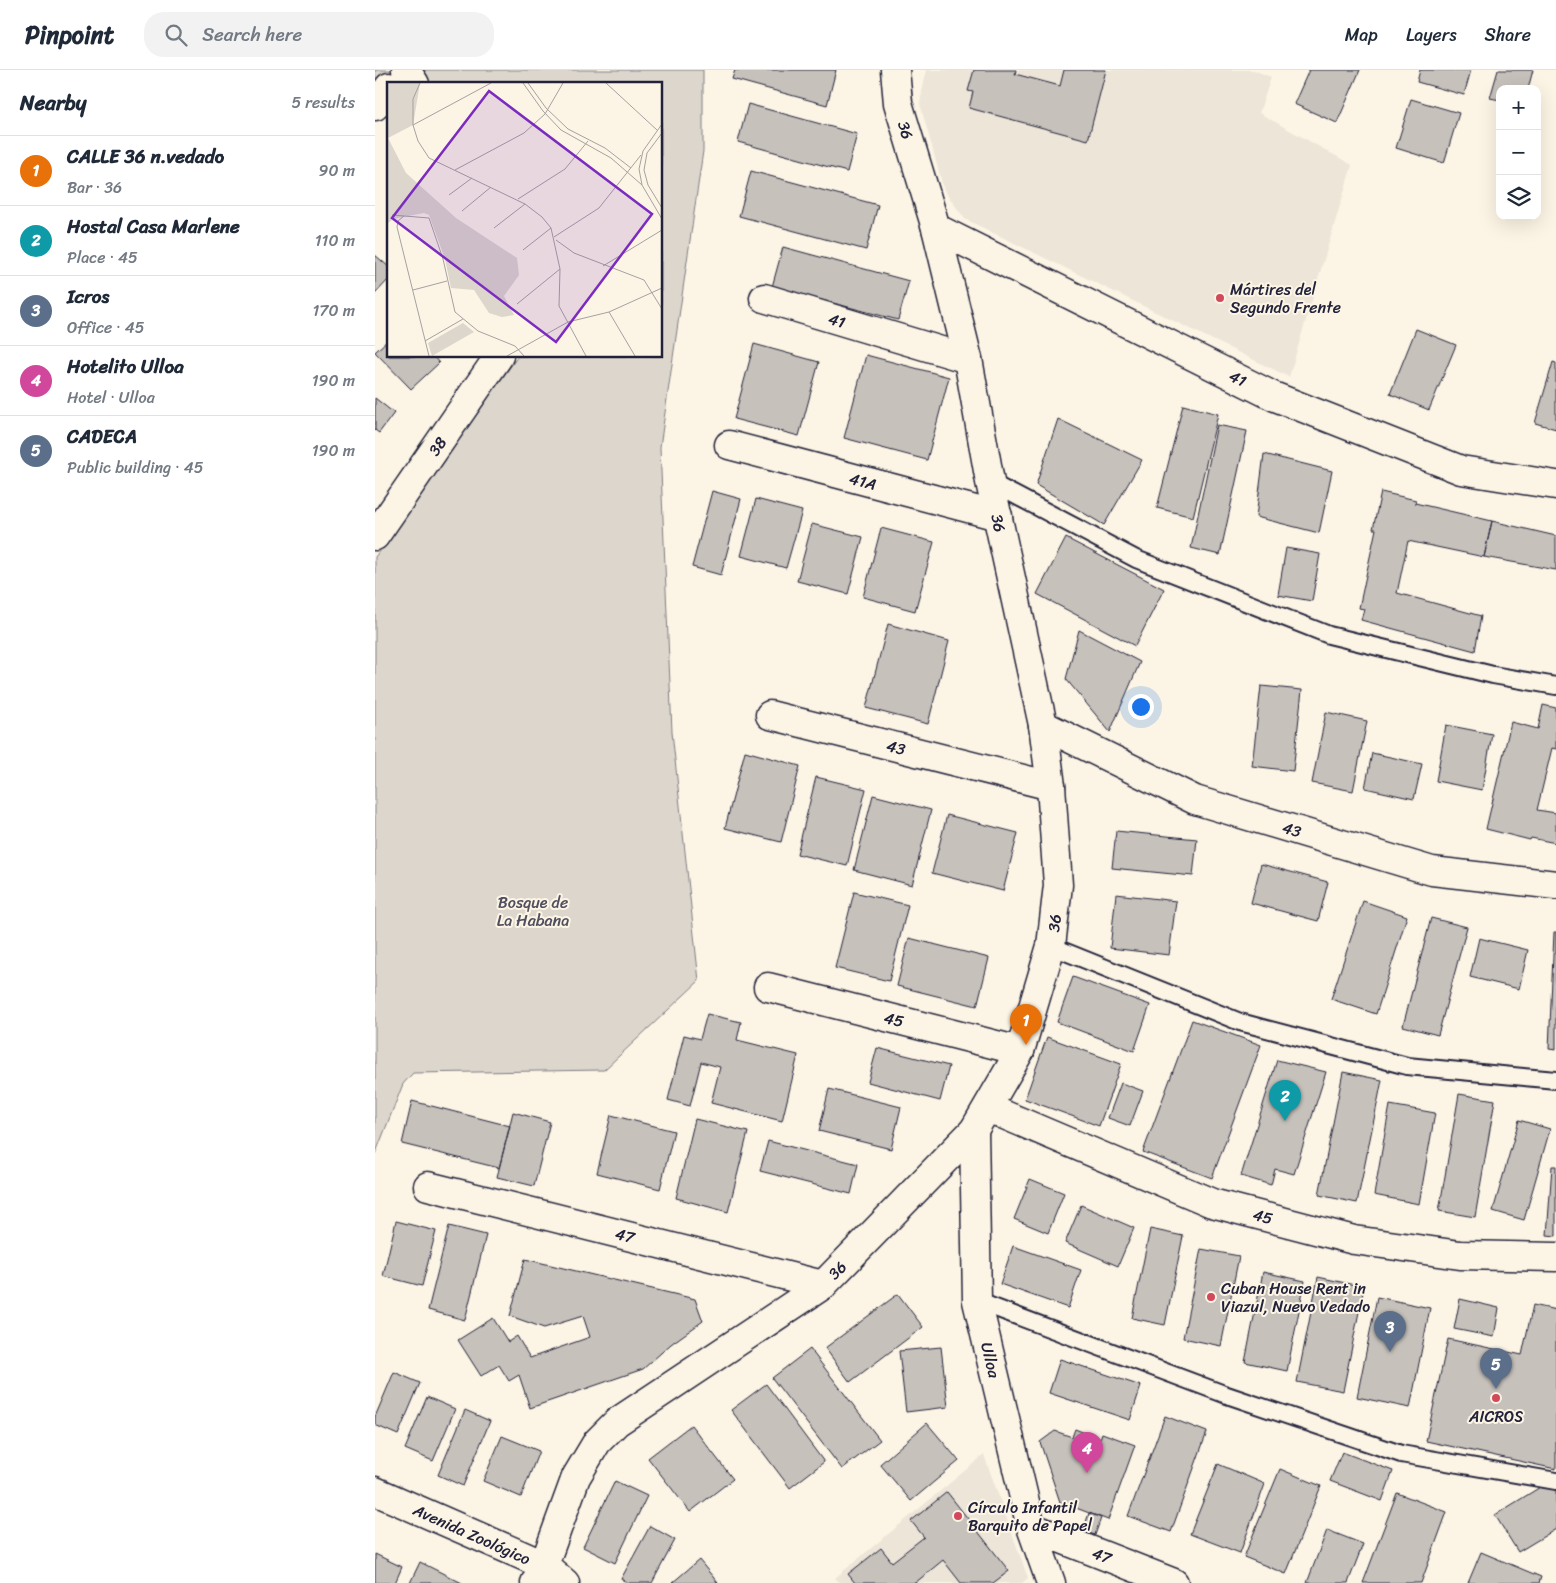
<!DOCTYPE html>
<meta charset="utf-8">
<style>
:root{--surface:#fff;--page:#f2f2f3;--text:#1f2937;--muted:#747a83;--line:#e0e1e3;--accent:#d1495b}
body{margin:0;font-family:Sriracha,sans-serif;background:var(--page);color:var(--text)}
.controls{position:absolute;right:15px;top:15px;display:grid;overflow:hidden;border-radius:10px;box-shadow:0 5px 20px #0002}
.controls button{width:45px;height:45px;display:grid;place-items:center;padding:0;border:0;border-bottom:1px solid var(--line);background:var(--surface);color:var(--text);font:25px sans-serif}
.you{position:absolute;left:765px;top:636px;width:18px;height:18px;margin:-12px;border:4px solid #fff;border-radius:50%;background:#1a73e8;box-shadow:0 0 0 8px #1a73e833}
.badge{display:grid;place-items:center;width:32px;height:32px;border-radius:50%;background:var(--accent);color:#fff;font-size:16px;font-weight:700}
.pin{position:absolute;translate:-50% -41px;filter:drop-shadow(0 1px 2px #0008)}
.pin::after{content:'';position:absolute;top:26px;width:18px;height:15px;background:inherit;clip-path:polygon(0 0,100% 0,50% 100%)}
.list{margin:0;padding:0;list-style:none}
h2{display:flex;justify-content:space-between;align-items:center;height:65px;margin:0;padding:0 20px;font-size:21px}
h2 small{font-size:16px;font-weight:400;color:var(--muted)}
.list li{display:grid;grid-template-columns:32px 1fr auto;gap:15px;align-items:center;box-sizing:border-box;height:70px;padding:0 20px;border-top:1px solid var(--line)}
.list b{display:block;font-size:19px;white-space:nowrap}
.list p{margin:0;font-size:16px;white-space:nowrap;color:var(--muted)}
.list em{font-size:16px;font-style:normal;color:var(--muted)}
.icon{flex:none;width:28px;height:28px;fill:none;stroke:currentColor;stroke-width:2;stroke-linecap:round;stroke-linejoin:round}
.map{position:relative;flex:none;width:1181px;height:1513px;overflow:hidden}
header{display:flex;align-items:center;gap:30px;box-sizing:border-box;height:70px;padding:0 25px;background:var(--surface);border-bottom:1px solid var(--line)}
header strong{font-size:24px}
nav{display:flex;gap:28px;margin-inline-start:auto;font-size:18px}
.search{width:350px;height:45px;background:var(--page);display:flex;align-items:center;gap:12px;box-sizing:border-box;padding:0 18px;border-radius:20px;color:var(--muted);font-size:19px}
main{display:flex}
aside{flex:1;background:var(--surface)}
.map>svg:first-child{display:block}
.built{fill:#ece5d8}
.green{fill:#dcd6cc;stroke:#7f7c84}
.building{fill:#c6c1bb;stroke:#22223b}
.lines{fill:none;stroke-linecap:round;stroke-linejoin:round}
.service-casing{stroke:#22223b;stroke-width:20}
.minor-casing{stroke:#22223b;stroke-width:31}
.tertiary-casing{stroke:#22223b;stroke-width:31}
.service{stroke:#fcf5e5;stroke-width:16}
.minor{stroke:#fcf5e5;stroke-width:28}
.tertiary{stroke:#fcf5e5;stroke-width:28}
.poi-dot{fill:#d1495b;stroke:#fcf5e5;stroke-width:2}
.labels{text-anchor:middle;stroke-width:4;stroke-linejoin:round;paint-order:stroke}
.street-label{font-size:16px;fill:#22223b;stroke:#fcf5e5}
.poi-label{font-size:16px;fill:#22223b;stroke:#fcf5e5;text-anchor:start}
.park-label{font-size:16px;fill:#504f5f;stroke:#fcf5e5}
.inset-road{fill:none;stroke:#a5a1a1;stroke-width:1}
.view{fill:#7b2cbf;fill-opacity:0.15;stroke:#7b2cbf;stroke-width:2.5}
.inset-edge{fill:none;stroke:#22223b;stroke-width:2.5}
</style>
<header>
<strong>Pinpoint</strong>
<div class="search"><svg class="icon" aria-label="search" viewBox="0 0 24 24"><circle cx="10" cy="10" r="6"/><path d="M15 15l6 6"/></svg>Search here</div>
<nav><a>Map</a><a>Layers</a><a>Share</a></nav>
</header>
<main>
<aside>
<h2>Nearby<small>5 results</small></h2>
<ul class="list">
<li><span class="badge" style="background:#e8710a">1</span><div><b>CALLE 36 n.vedado</b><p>Bar · 36</p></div><em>90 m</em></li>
<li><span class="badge" style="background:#0f9aa8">2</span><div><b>Hostal Casa Marlene</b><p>Place · 45</p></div><em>110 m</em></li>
<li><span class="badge" style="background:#5c6f8a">3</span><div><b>Icros</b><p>Office · 45</p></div><em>170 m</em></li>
<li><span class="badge" style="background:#d1479c">4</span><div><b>Hotelito Ulloa</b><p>Hotel · Ulloa</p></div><em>190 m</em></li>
<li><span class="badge" style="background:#5c6f8a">5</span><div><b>CADECA</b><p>Public building · 45</p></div><em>190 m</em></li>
</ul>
</aside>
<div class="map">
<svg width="1181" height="1513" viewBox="0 0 1181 1513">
<rect width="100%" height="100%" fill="#fcf5e5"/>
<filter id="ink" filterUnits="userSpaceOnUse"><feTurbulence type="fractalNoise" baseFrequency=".02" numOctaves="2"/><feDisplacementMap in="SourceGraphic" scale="10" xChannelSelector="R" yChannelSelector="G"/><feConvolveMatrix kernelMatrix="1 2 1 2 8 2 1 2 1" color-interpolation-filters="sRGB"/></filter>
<g filter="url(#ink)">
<path class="built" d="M551 0H878L896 7 884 43 977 95 914 307 590 149 569 120 545 34Z
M609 1385 653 1508 647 1513H465L460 1508Z"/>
<path class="green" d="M0 0H328V81L285 377 297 662 324 911 229 1000 38 1003 28 1014 0 1085V487L143 286H286V14H14V20L0 7Z"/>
<path class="building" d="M360 0H461L452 35 357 9Z
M599 0H641L640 4 685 16 689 0H731L713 70 594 38 598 22 593 21Z
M934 0H985L962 53 919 34Z
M1045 0H1096L1089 25 1042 12Z
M1123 0H1158L1153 19H1125V30L1115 28Z
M1036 29 1084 43 1069 93 1021 78Z
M373 34 482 64 472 102 363 72Z
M376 101 503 135 491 180 364 146Z
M408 177 534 211 523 250 397 217Z
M0 185 14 197V209L0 224Z
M1041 259 1081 275 1054 340 1015 324Z
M14 269V286H58L64 293 36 319 0 282Z
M379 274 444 292 424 366 359 349Z
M491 285 574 307 552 390 469 368Z
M1178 292 1181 293V359L1160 353Z
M0 328 19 343 4 363 0 360Z
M808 335 843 344 818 447 782 438Z
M683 349 767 390 729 455 661 415Z
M842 355 872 361 845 485 816 478Z
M889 384 957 401 944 463 881 447Z
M337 421 366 429 346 505 317 497Z
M1006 422 1041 430 1040 433 1117 451 1109 487 1033 471 1022 523 1106 546 1100 581 986 550 989 539 984 538 1001 459H998Z
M381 429 427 441 411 498 366 486Z
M1117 451 1181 466V500L1109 487Z
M437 454 488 467 473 524 422 511Z
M506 458 559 472 540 541 488 527Z
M691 468 789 519 760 576 662 524Z
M911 478 945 484 937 531 903 525Z
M513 554 574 571 553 654 491 638Z
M704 560 765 592 735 662 691 609Z
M886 616 927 620 918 701 877 696Z
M1168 635 1181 638V679L1177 678 1162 740 1181 743V773L1156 768 1155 770 1111 759 1136 652 1163 659Z
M951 642 992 651 978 721 937 713Z
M1071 655 1117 664 1107 720 1061 711Z
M370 681 425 696 406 772 350 758Z
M997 683 1047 694 1039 729 990 718Z
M441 707 491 719 472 796 422 784Z
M498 725 556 740 537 815 479 800Z
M572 745 643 763 628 821 557 803Z
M741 761 822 769 818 806 737 798Z
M886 794 953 812 943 851 876 833Z
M479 822 533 835 514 911 460 898Z
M741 824 801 831 794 885 735 878Z
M988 831 1032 846 1001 944 956 929Z
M1056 848 1092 857 1063 965 1028 956Z
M1179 862H1181V980L1174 979Z
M534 868 614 888 602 936 522 916Z
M1104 868 1153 880 1144 919 1095 907Z
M698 907 775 935 759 981 682 952Z
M332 944 366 952 362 970 423 985 407 1051 336 1033 345 997 326 992 315 1036 293 1030 309 965 325 969Z
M817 950 886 975 837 1108 768 1082Z
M672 967 746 994 724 1056 650 1029Z
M502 978 574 996 565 1031 493 1012Z
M902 990 951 1002 919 1104 900 1099 896 1115 866 1106Z
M968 1002 1007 1010 982 1133 944 1125Z
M746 1013 768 1021 755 1056 733 1048Z
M454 1019 526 1037 516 1079 444 1061Z
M1084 1024 1120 1030 1100 1147 1064 1141Z
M37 1031 135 1056 124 1098 27 1074Z
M1015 1035 1060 1043 1044 1134 999 1125Z
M138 1042 175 1052 159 1116 122 1107Z
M236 1045 299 1061 285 1119 222 1103Z
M320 1049 373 1062 353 1142 301 1128Z
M1144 1050 1175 1059 1149 1150 1118 1141Z
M393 1071 483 1094 476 1124 385 1101Z
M1177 1096H1181V1166L1172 1165Z
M655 1109 689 1123 673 1163 639 1149Z
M706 1135 759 1158 743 1196 690 1173Z
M21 1151 61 1161 47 1216 8 1206Z
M74 1156 111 1165 90 1250 53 1240Z
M775 1159 808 1166 790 1255 757 1248Z
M638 1176 706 1200 693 1238 625 1214Z
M826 1179 864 1186 846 1276 808 1268Z
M150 1189 320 1229 328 1251 296 1274 268 1299 155 1338 144 1305 134 1311 124 1295 106 1306 83 1270 118 1248 133 1272 142 1266 155 1288 215 1267 208 1246 169 1258 135 1246Z
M888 1202 930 1211 912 1301 870 1292Z
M943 1207 989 1217 968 1321 922 1312Z
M523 1224 548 1257 475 1312 450 1278Z
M1002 1227 1055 1238 1035 1338 982 1327Z
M1085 1229 1124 1238 1119 1267 1079 1259Z
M1158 1235 1181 1240V1399L1051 1371 1073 1269 1147 1285Z
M566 1277 573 1337 531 1342 524 1281Z
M435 1279 505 1370 467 1399 397 1308Z
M685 1289 766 1316 755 1350 674 1323Z
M19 1302 45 1313 23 1365 0 1355V1347Z
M391 1314 449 1392 415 1418 356 1340Z
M52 1327 80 1339 58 1391 30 1379Z
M90 1340 115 1351 88 1416 63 1405Z
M790 1346 832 1362 796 1462 753 1446Z
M552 1353 584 1391 536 1431 505 1394Z
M316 1355 358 1409 315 1442 273 1388Z
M700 1359 725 1369 727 1363 760 1375 733 1450 685 1432 665 1372 680 1361 697 1367Z
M127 1366 164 1381 146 1427 108 1411Z
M967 1382 1018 1401 1007 1431 955 1411Z
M843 1394 890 1414 865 1483 815 1464Z
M905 1399 946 1416 911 1504 869 1487Z
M240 1411 272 1426 240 1493 208 1477Z
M1175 1411 1181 1420V1459L1143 1482 1120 1445Z
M572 1422 634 1501 618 1513H586L568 1490 540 1513H480L473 1504 506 1478 517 1492 549 1467 536 1451Z
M1022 1423 1072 1442 1046 1513H988Z
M714 1443 726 1448 720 1465 708 1461Z
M275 1456 300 1470 277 1513H253L246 1509Z
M952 1460 988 1474 973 1513H932Z
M1106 1482 1166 1507 1164 1513H1093Z
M0 1484 27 1497 20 1513H0Z
M324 1490 343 1513H297Z
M45 1492 87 1513H35Z"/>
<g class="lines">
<defs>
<path id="service" d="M615 412 761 489 954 565 1118 605 1181 616
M676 876 865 952 1032 996 1181 1010
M602 1231 849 1324 1026 1384 1181 1411"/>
<path id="minor" d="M31 0 40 14
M0 36 13 21 14 17
M561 158 898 326 1086 400 1181 415
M389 228 593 289
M354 375 623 446
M0 466 124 286
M395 645 676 716
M668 655 820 730 1057 801 1181 815
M393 917 645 981
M613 1038 837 1133 979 1170 1085 1185 1181 1187
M599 1060 602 1231 656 1457 676 1513
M53 1116 448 1215
M656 1457 799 1513"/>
<path id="tertiary" d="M0 1421 169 1495 190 1513
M160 1513 169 1495 201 1407 222 1372 242 1352 448 1215 599 1060 645 981 676 876 683 815 676 716 668 655 615 412 593 289 561 158 523 33 520 0"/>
</defs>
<use href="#service" class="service-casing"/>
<use href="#minor" class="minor-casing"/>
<use href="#tertiary" class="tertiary-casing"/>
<use href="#service" class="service"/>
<use href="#minor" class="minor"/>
<use href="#tertiary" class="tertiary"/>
</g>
</g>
<g class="poi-dot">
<circle cx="845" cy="228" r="5"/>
<circle cx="836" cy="1227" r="5"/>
<circle cx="1121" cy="1328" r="5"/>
<circle cx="583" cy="1446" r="5"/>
</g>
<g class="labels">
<g class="street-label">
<text transform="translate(531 60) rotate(73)" y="6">36</text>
<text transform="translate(462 250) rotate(17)" y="6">41</text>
<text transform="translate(863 308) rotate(27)" y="6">41</text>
<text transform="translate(62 376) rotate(-55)" y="6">38</text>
<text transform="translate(488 411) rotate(15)" y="6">41A</text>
<text transform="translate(624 453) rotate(78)" y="6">36</text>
<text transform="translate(521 677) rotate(14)" y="6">43</text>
<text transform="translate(917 759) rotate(17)" y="6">43</text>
<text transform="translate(679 853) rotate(-84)" y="6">36</text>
<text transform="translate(519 949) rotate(14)" y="6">45</text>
<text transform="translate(888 1146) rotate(15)" y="6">45</text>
<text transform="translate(250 1165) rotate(14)" y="6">47</text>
<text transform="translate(462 1200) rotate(-46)" y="6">36</text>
<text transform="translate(616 1290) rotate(77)" y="6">Ulloa</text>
<text transform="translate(97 1464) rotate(24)" y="6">Avenida Zoológico</text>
<text transform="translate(727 1485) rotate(21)" y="6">47</text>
</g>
<g class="poi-label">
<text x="855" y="225">Mártires del<tspan x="855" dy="18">Segundo Frente</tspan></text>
<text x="846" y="1224">Cuban House Rent in<tspan x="846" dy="18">Viazul, Nuevo Vedado</tspan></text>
<text x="1121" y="1352" text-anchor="middle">AICROS</text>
<text x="593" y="1443">Círculo Infantil<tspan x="593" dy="18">Barquito de Papel</tspan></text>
</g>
<g class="park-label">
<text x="158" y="838">Bosque de<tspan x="158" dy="18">La Habana</tspan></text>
</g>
</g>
<g transform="translate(12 12)">
<rect width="275" height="275" fill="#fcf5e5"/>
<path d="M0 1H33L26 43 1 56 19 91 69 136 130 176 132 193 117 214 127 233 115 235 102 231 87 208 64 206 58 177 42 133 37 131 6 137 0 142ZM76 241 87 250 45 274 41 261Z" fill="#dcd6cc"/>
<path class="inset-road" d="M33 1 26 17V43L31 59 42 76 138 122 155 135 164 146 173 187 172 224 199 274M136 1 156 29 174 48 224 76 255 103M141 1 159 26 181 47 218 66 244 86M219 1 270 48M275 42 256 69 252 87 255 103 275 137M26 43 104 1M275 51 260 71 257 88 261 103 275 126M68 88 137 51 158 32 176 1M62 113 85 96M131 117 178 87 201 59M75 129 104 105M5 133 42 136 56 177 68 230 91 249 128 264 137 274M17 134 11 139 10 145 42 274M107 146 138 122M167 155 212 126 254 73M169 158 187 171 257 198 275 227M136 168 164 146M216 184 275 148M26 208 60 199M130 222 173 187M222 230 248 274M38 259 76 237M120 274 181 240 222 230 275 206"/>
<path class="view" d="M102 9 265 132 169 260 5 136Z"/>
<rect width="275" height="275" class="inset-edge"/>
</g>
</svg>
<div class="controls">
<button>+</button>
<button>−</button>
<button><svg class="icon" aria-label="layers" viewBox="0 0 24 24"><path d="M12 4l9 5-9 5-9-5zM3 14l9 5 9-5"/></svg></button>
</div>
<div class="you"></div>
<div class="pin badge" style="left:651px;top:975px;background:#e8710a">1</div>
<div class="pin badge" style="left:910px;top:1051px;background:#0f9aa8">2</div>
<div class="pin badge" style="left:1015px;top:1282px;background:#5c6f8a">3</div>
<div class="pin badge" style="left:712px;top:1403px;background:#d1479c">4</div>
<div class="pin badge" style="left:1121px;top:1319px;background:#5c6f8a">5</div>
</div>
</main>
